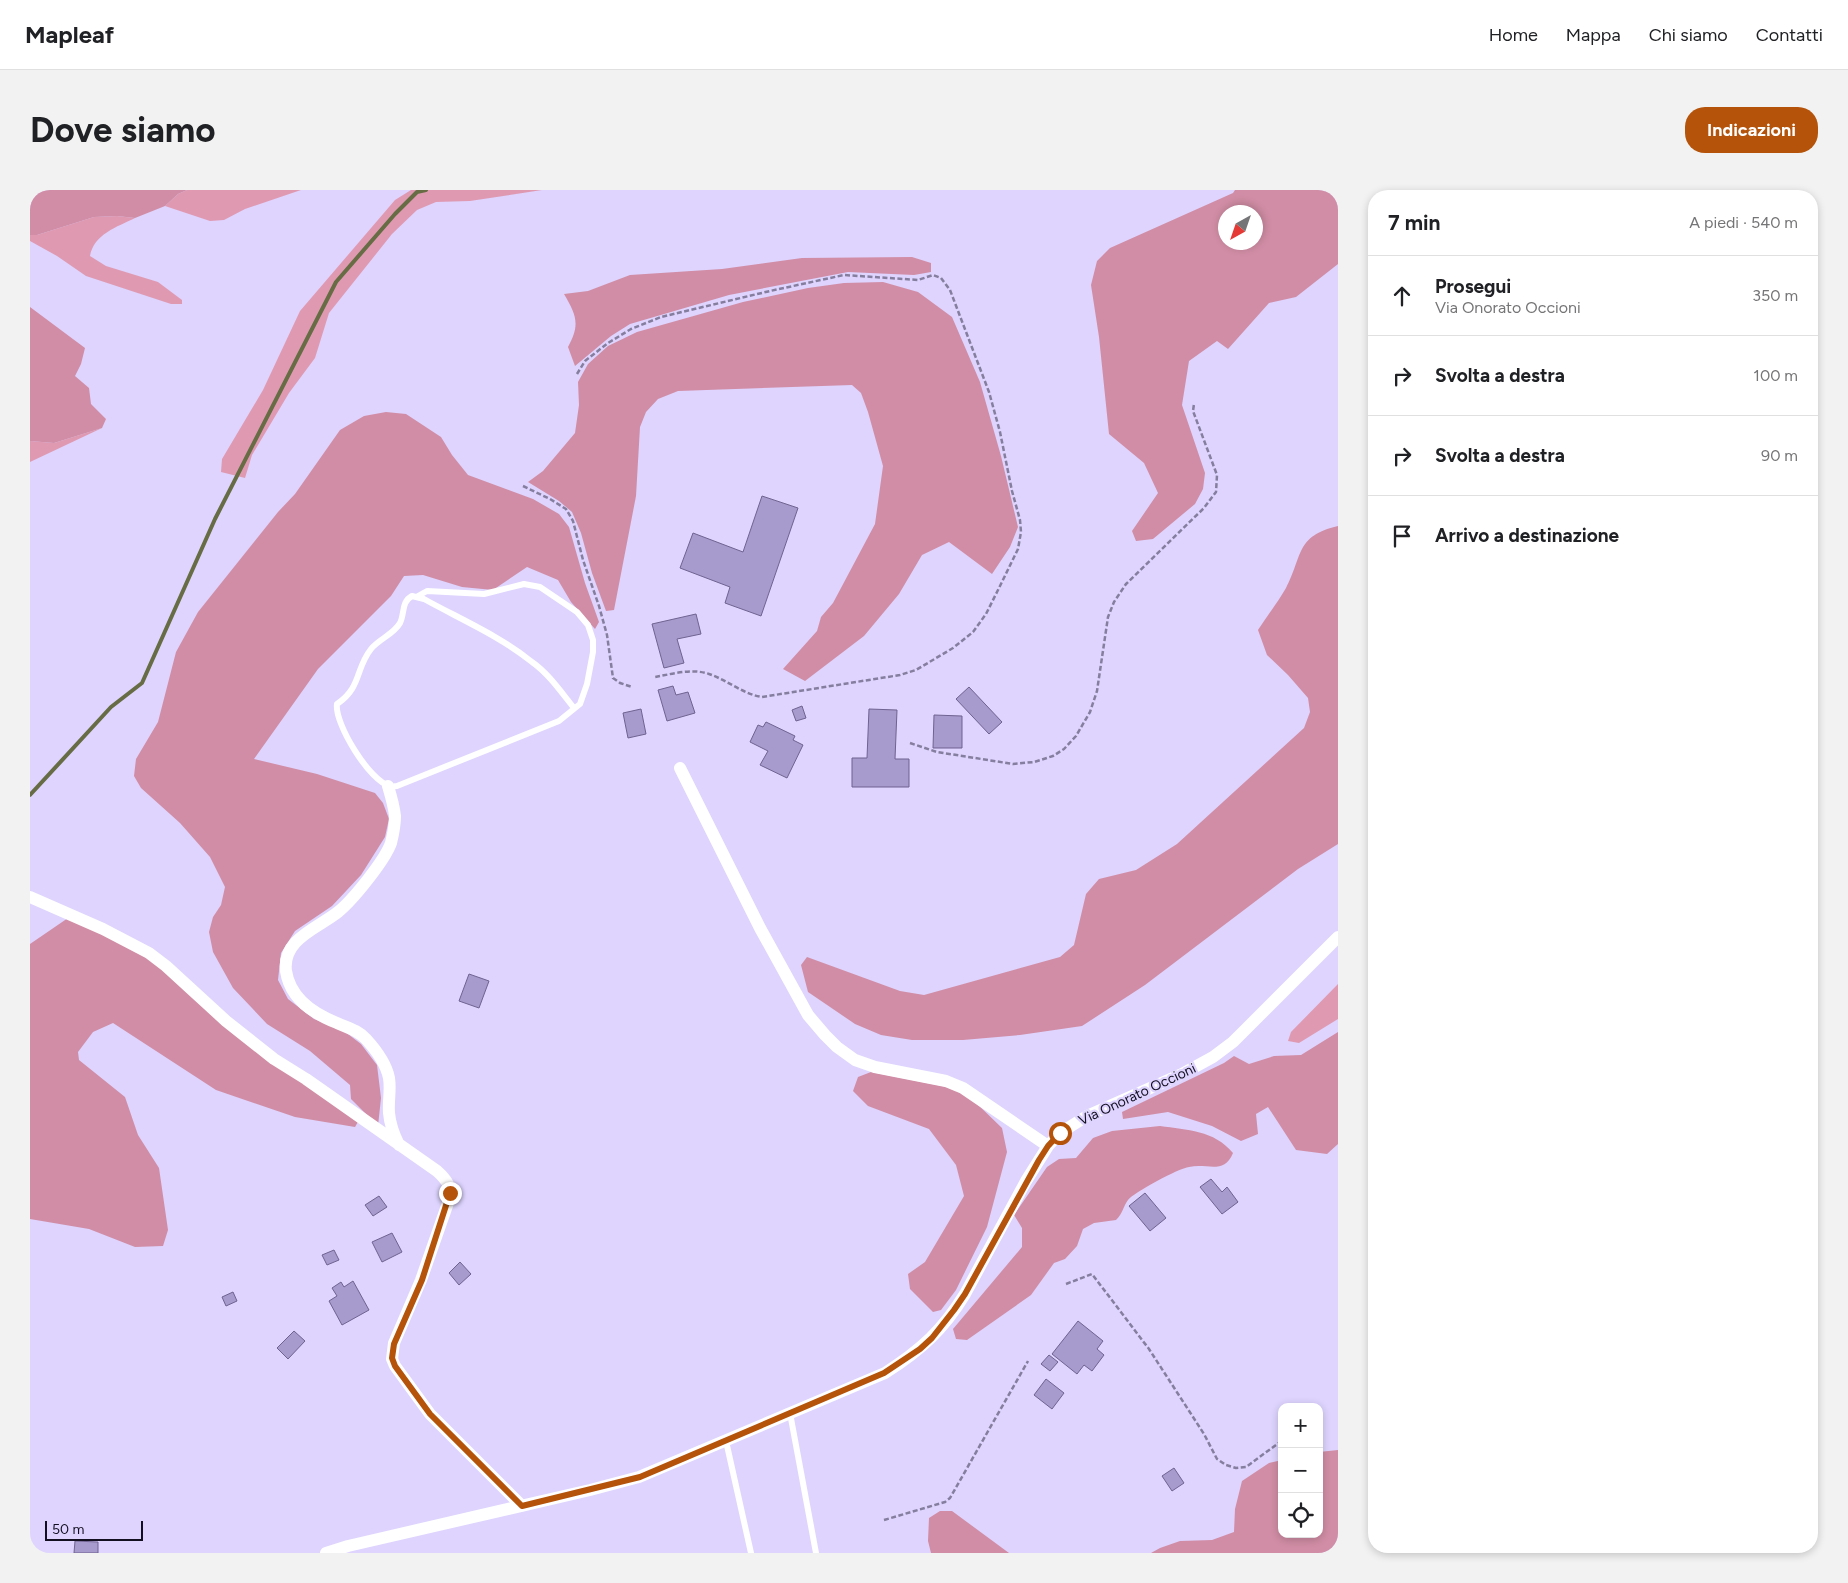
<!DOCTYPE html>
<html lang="it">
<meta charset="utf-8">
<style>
:root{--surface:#fff;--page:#f2f2f2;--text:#202124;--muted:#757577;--line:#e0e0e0;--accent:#b45309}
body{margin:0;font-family:Figtree,sans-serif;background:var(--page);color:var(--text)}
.controls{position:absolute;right:15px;bottom:15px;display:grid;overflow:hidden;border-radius:10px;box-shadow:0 2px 8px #0003}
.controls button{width:45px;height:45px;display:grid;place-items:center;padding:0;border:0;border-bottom:1px solid var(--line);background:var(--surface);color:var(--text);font:25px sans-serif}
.compass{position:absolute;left:1188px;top:15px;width:45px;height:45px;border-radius:50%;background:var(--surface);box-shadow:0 2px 8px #0003;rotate:220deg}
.scale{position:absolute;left:15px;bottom:12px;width:98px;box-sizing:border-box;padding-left:5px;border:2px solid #130e20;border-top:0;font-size:14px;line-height:18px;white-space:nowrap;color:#130e20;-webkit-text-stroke:4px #ded4fe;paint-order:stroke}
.stop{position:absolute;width:15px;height:15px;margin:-11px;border:4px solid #b45309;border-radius:50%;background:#fff}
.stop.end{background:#b45309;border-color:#fff;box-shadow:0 1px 5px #0008}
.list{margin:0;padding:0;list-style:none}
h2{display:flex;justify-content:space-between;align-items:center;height:65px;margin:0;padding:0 20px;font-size:21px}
h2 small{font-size:16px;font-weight:400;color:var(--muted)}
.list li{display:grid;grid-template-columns:32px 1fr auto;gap:15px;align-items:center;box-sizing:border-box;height:80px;padding:0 20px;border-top:1px solid var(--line)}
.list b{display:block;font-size:19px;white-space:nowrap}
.list p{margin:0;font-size:16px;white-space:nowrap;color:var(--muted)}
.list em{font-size:16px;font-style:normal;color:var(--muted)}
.icon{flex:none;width:28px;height:28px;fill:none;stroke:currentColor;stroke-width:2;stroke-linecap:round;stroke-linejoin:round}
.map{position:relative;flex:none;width:1308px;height:1363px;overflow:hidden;border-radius:20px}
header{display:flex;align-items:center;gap:30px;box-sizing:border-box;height:70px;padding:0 25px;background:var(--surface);border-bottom:1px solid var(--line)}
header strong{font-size:24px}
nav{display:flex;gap:28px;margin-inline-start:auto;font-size:18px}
.intro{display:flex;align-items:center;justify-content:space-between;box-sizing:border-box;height:120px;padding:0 30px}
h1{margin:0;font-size:35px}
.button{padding:12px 22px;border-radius:20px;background:var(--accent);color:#fff;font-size:18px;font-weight:700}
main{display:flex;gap:30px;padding:0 30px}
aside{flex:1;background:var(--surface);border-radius:20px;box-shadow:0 2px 8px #0003}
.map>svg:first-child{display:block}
.green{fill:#df9ab2}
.forest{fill:#d18da5;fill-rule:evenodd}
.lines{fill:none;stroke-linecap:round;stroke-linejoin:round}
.stream{stroke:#676c45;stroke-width:4}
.building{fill:#a79acc;stroke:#6f6391}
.path{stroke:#867e9e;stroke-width:2.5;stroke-dasharray:5 2.5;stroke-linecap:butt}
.lane{stroke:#fff;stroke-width:6}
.street{stroke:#fff;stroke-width:12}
.route{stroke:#b45309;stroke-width:6}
.labels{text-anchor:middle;stroke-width:4.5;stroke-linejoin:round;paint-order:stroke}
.street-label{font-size:14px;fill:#130e20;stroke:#ded4fe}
</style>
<header>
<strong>Mapleaf</strong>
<nav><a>Home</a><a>Mappa</a><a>Chi siamo</a><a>Contatti</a></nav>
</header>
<div class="intro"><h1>Dove siamo</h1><a class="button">Indicazioni</a></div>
<main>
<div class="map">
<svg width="1308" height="1363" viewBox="0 0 1308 1363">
<rect width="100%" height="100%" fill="#ded4fe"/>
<path class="green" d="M157 0H271L215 19 194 30 180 31 135 16 148 4Z
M381 0H512L440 11 406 12 387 20 362 44 299 123 285 168 259 203 222 265 215 288 191 282 192 269 233 200 270 121 365 10Z
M87 26 105 28C87 37 64 44 60 66L76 76 128 92 152 110V114H141L56 86 27 66 0 51V45H7L64 27Z
M72 238 0 272V251L24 253Z
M1308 794V829L1269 853 1258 851 1261 842Z"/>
<path class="forest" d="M0 0H157L148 4 135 16 105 28 87 26 64 27 7 45H0Z
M1205 0H1308V74L1266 107 1239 113 1198 159 1187 151 1159 171 1152 215 1175 283 1173 299 1165 314 1123 349 1106 351 1102 341 1128 303 1114 273 1079 244 1069 147 1061 95 1067 71 1080 58 1203 3ZM1196 22H1226V52H1196Z
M882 67 901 73V82L884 85 818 82 699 105 600 134 581 146 545 176 538 157C550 135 547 126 534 104L558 101 600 85 692 79 772 68Z
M853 92 888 102 922 127 950 192 971 266 988 337 980 357 962 384 919 352 892 365 869 404 834 446 775 491 753 479 787 441 791 427 803 413 845 334 853 276 838 222 831 203 822 195 648 201 628 209 616 222 610 237 606 306 584 420 576 421 562 383 551 343 542 322 529 311 498 292 513 281 545 243 549 215 548 192 558 174 578 156 607 142 713 112 778 98 814 93Z
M0 117 55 158 51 174 45 186 59 198 61 214 76 229 72 238 24 253 0 251Z
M356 222 376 224 411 247 422 265 438 285 503 309 529 324 539 337 555 393 569 432 565 439 541 412 528 390 497 377 463 400 432 397 393 385 374 386 361 406 288 479 224 569 287 584 345 603 353 613 359 629 355 647 331 685 302 716 265 741 251 763 248 790 258 809 284 829 314 841 331 854 347 875 351 908 348 936 321 909 320 895 280 861 237 834 203 798 183 762 179 742 183 727 191 715 195 697 180 667 150 633 111 598 104 586 106 569 128 532 146 462 168 422 248 322 265 304 310 240 334 226Z
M1308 336V654L1268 679 1115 795 1052 836 990 845 933 850H882L851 845 825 834 778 802 771 775 777 767 870 801 894 805 1030 767 1044 755 1056 704 1069 689 1106 680 1147 654 1274 538 1280 522 1278 508 1258 485 1237 465 1228 440C1237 426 1248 412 1256 398 1273 366 1265 346 1308 336Z
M38 728 99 757 131 777 329 930 325 937 265 927 186 900 83 833 63 842 48 862 49 870 95 907 108 945 129 978 138 1040 133 1056 105 1057 59 1039 0 1029V754Z
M1308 842V954L1297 964 1266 960 1238 917 1226 924 1228 944 1211 951 1182 936 1138 922 1093 929 1092 922 1194 873 1204 866 1219 874 1244 866 1271 865Z
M841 882 922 898 942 909 972 938 977 962 957 1037 926 1100 911 1120 903 1122 880 1099 878 1084 895 1072 934 1006 926 975 899 939 838 916 823 901 828 887Z
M1130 936C1157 940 1184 940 1203 963 1194 985 1178 973 1159 977 1149 978 1103 1003 1098 1010 1093 1017 1093 1023 1086 1030L1064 1033 1053 1039 1047 1056 1035 1069 1024 1073 1001 1105 937 1150 926 1149 923 1139 992 1057V1038L984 1025 1017 977 1029 969 1046 968 1063 948 1082 941Z
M1308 1260V1363H1121L1130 1358 1150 1351 1182 1350 1204 1342 1205 1319 1212 1291 1239 1273 1252 1270V1344H1289V1262Z
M910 1321H922L979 1363H901L898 1351 899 1328Z"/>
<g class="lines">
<path class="stream" d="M0 605 81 517 112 493 185 329 306 92 365 24 387 2 396 0"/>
</g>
<path class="building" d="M732 306 768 318 731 426 695 413 700 397 650 378 663 343 713 362Z
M666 424 671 444 647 449 654 473 634 478 622 434Z
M643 496 646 505 658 502 665 523 637 531 628 500Z
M939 497 972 532 959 544 926 509Z
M772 516 776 528 766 531 762 520Z
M611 519 616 544 598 548 593 523Z
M839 519 867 520 865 569H879V597H822V568H837Z
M904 525 932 526V558H903Z
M736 532 765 546 763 550 773 555 757 588 730 575 738 561 720 552 728 535 733 537Z
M439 784 459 791 449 818 429 811Z
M1181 989 1192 1002 1197 997 1208 1012 1192 1024 1170 997Z
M1115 1003 1136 1028 1120 1041 1099 1016Z
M349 1006 357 1017 343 1026 335 1015Z
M362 1043 372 1062 352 1072 342 1052Z
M304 1060 309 1070 297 1075 292 1065Z
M430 1072 441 1084 429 1095 419 1083Z
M323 1091 339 1120 312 1135 299 1111 307 1106 302 1098 311 1092 314 1097Z
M203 1102 207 1111 196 1116 192 1107Z
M1048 1131 1073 1151 1067 1159 1074 1165 1062 1181 1054 1175 1047 1184 1022 1164Z
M264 1141 275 1151 258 1169 247 1158Z
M1019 1165 1028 1172 1020 1181 1011 1174Z
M1016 1189 1034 1203 1022 1219 1004 1205Z
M1144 1278 1154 1293 1142 1301 1132 1286Z
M45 1351 68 1352V1363H44Z"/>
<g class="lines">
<path class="path" d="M547 184 555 171 578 153 601 139 631 127 740 101 814 85 888 90 903 85 911 88 920 100 959 202 970 242 982 301 990 330 991 342 988 359 968 400 956 424 943 442 923 458 886 480 870 485 732 507C713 504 697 490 679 484 662 478 642 484 625 487
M493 296 520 309 536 319 543 331 553 370 569 416 577 445 583 488 590 493 602 497
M880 553 907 562 983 574 1004 572 1023 566 1034 559 1046 546 1060 522 1067 501 1078 427 1084 412 1096 394 1174 318 1186 302 1187 285 1163 221 1164 214
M1036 1094 1062 1084 1119 1159 1174 1244 1187 1269 1196 1275 1206 1278 1216 1277 1250 1252
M854 1330 915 1312 920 1308 998 1171"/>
<path class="lane" d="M388 406 397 401 454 404 494 394 510 397 547 422 558 435 563 450V462L557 494 550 514 529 531 367 596C365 596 362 597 360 596 340 592 304 533 307 514 332 497 325 479 341 459 349 449 364 444 370 433 375 423 371 412 382 406L394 409C430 429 470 446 502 472 519 484 531 502 544 518
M760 1223 786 1363
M696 1251 721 1363"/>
<path class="street" d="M650 578 730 738 778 825 795 845 807 857 825 870 845 877 916 891 933 898 1018 956
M358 596C361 606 364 616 365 626 365 634 363 645 361 653 355 670 323 710 308 722 288 738 252 749 256 781 260 808 284 824 307 833 318 838 328 840 336 849 347 861 356 873 359 888 361 900 358 911 359 923 360 934 364 945 369 955
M0 707 73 739 119 763 136 776 196 831 244 869 276 889 407 981C417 990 422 997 419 1010L391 1090 364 1153 362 1169 365 1176 400 1224 492 1316
M296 1363 318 1356 560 1300 609 1287 855 1183C891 1160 913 1140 935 1104L996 991 1018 956 1030 943 1057 926 1152 884 1183 867 1203 852 1308 747"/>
</g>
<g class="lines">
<path class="route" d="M420 1003 392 1090 364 1154 362 1168 365 1176 400 1224 492 1316 610 1287 854 1183 890 1159 902 1148 924 1120 935 1104 1009 970 1018 956 1030 943"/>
</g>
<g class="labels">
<g class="street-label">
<text transform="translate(1107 904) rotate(-25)" y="5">Via Onorato Occioni</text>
</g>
</g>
</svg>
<div class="controls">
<button>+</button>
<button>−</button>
<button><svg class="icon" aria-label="locate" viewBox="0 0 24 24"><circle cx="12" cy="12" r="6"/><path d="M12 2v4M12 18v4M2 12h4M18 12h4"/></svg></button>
</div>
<svg class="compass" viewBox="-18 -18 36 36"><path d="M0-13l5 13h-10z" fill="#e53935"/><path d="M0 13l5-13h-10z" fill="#757577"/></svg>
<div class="scale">50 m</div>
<div class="stop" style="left:1030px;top:943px"></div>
<div class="stop end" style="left:420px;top:1003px"></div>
</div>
<aside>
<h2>7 min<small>A piedi · 540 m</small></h2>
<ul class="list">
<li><svg class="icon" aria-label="ahead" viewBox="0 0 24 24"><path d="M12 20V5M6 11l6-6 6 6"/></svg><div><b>Prosegui</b><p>Via Onorato Occioni</p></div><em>350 m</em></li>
<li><svg class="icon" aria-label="right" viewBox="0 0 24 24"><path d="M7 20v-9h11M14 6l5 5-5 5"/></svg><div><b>Svolta a destra</b></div><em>100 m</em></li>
<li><svg class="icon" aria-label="right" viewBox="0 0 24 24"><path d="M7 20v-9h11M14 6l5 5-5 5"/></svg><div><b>Svolta a destra</b></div><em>90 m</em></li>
<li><svg class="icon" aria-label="arrive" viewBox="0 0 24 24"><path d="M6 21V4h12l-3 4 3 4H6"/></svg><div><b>Arrivo a destinazione</b></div></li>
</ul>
</aside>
</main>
